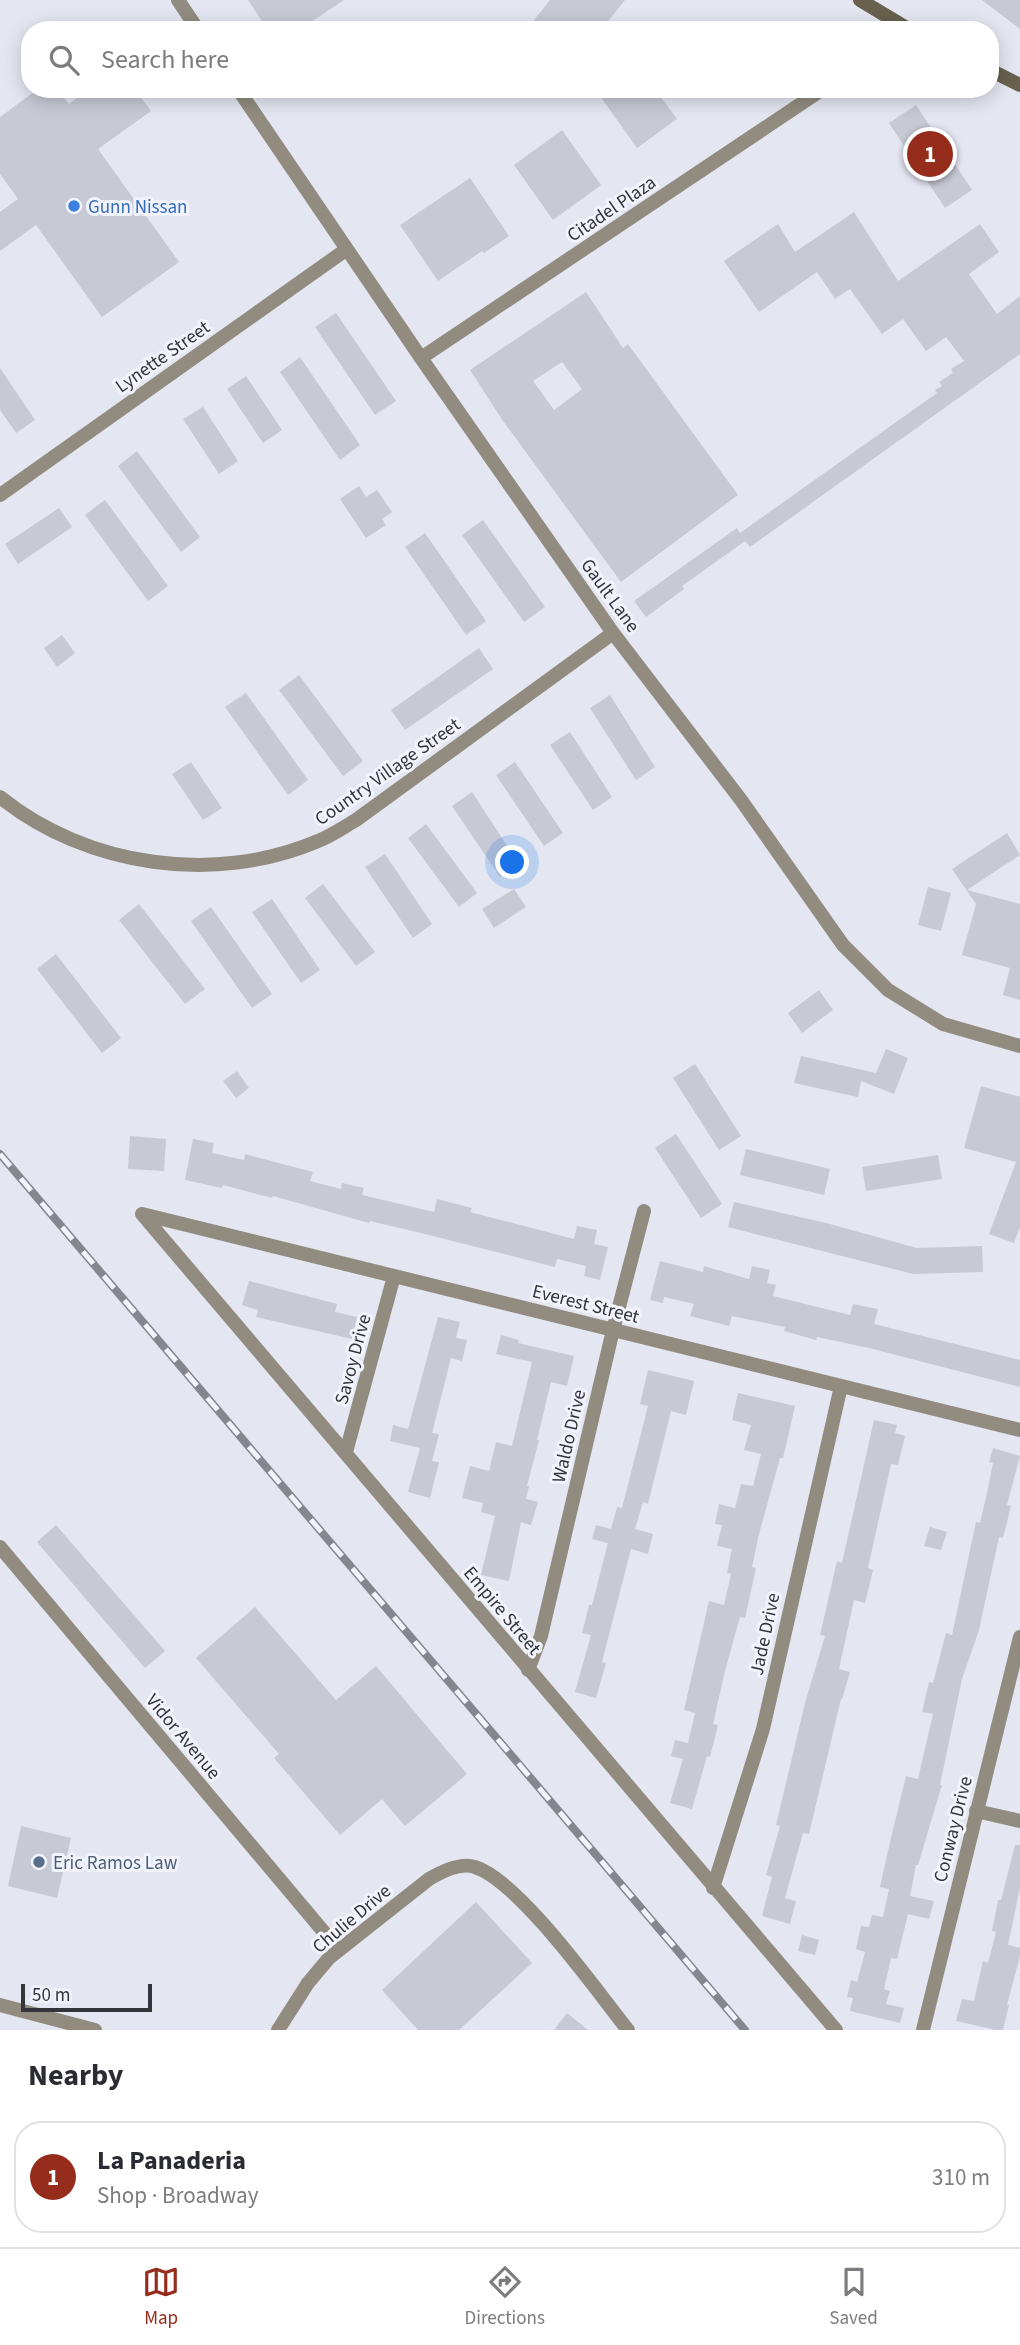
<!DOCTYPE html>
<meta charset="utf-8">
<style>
:root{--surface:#fff;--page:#f7f7f7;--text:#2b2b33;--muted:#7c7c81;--line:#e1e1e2;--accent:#962d1c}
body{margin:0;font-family:"Source Sans 3",sans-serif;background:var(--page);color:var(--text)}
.scale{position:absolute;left:21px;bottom:18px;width:131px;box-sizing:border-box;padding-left:7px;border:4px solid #34353a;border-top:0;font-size:19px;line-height:24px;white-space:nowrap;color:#34353a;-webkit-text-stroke:5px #f2f4fd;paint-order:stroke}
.you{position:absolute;left:513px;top:863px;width:24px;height:24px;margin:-18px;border:5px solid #fff;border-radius:50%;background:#1a73e8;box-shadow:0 0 0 10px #1a73e833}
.badge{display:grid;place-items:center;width:46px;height:46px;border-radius:50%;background:var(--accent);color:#fff;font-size:23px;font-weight:700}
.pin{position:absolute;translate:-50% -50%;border:4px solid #fff;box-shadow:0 2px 7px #0006}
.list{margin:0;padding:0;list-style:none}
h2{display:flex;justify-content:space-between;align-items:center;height:91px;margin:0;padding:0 28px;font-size:30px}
h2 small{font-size:23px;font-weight:400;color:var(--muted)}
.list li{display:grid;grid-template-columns:46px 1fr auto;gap:21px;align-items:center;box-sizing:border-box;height:112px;margin:0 14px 14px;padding:0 14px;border:2px solid var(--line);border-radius:28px}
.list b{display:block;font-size:26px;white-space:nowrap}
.list p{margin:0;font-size:23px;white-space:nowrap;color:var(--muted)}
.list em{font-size:23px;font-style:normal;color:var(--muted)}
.icon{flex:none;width:38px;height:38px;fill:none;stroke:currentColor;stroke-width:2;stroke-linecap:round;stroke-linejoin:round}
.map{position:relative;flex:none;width:1020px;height:2030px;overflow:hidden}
.search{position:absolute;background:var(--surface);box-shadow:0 4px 18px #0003;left:21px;right:21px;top:21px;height:77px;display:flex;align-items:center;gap:18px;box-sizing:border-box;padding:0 24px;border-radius:28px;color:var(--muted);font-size:26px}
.sheet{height:217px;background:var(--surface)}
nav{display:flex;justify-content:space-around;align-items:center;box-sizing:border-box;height:98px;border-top:2px solid var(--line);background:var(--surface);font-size:19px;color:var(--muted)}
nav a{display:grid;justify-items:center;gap:4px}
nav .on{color:var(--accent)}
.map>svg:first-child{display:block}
.building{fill:#c7c9d4;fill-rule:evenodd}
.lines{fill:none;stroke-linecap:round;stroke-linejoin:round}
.minor{stroke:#918c7f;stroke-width:14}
.secondary{stroke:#68614e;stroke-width:14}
.rail-casing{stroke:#85868e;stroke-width:8}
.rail{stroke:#f2f4fd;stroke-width:5;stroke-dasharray:16;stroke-linecap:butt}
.shop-dot{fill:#3f7fe0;stroke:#f2f4fd;stroke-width:2.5}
.service-dot{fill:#5c6f8a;stroke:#f2f4fd;stroke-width:2.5}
.labels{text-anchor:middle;stroke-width:6;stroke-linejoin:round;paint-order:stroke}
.shop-label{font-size:19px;fill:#366cbe;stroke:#f2f4fd;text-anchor:start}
.street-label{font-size:19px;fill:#34353a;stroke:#f2f4fd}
.service-label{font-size:19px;fill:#4e5e75;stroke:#f2f4fd;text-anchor:start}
</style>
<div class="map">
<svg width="1020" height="2030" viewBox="0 0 1020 2030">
<rect width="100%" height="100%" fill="#e4e6f2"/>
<path class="building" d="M248 0H344L299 30H268Z
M550 0H625L601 30H526Z
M982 0H1020V29Z
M38 89H58L69 104 89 89H135L151 111 98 149 179 262 102 317 36 225 0 251V212L18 199 0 174V117Z
M595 89H655L677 119 637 148Z
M916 105 972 190 945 208 889 123Z
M562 130 601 185 553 220 514 165Z
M470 178 509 236 484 253 482 251 438 281 400 225Z
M854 212 898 281 980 224 999 252 969 274 997 314 1020 296V354L750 547 745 541 682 586 684 589 646 617 634 601 737 528 740 533 937 393 935 390 942 386 939 382 953 373 951 369 964 361 946 337 926 351 903 319 882 334 850 289 835 299 817 272 759 312 724 261 778 224 795 252Z
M586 292 623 348 628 344 738 495 621 582 503 421 470 370ZM562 362 582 389 554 410 533 381Z
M336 313 396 401 375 415 315 327Z
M300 357 360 445 340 460 280 372Z
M0 368 35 420 16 433 0 410Z
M246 376 282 430 263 443 227 389Z
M203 407 238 461 219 474 183 419Z
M137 451 200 537 181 552 118 466Z
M359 486 366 497 377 490 392 512 382 519 386 525 366 538 340 499Z
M105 500 168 586 148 601 85 515Z
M59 508 72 527 18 564 5 544Z
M483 520 545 607 524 622 462 535Z
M425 533 486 621 466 635 405 547Z
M62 635 75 653 57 667 44 648Z
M479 648 493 669 405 730 391 710Z
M299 675 363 761 343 776 279 690Z
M246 693 308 780 288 795 225 707Z
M610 695 655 767 636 780 590 708Z
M570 732 612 797 593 810 550 745Z
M191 762 222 808 203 820 172 774Z
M515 762 563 833 544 846 496 775Z
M472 792 519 864 500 877 452 806Z
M426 824 477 893 459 907 408 838Z
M1007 833 1020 855 967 890 1020 904V1000L1003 995 1010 968 962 955 976 904 952 869Z
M385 854 432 924 413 938 365 867Z
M323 884 375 952 356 966 305 898Z
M928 887 951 893 941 931 918 925Z
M514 889 526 907 494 928 482 909Z
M272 899 320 970 301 983 252 912Z
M139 904 205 989 185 1004 119 920Z
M211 907 272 994 252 1008 191 921Z
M56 954 121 1038 102 1053 37 969Z
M819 990 833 1010 802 1033 788 1013Z
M886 1049 908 1058 894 1094 861 1081 858 1097 794 1083 801 1056 876 1073Z
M695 1064 741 1136 719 1150 673 1078Z
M237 1071 249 1088 236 1098 223 1081Z
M981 1086 1020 1097V1227L1014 1243 989 1234 1016 1162 964 1148Z
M676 1134 722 1204 701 1218 655 1148Z
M130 1136 166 1139 164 1171 128 1169Z
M193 1139 214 1143 212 1153 244 1160 245 1154 313 1172 310 1181 341 1189 342 1183 364 1188 362 1195 434 1212 437 1199 472 1208 470 1212 574 1239 577 1226 597 1230 594 1244 608 1247 600 1280 584 1276 586 1266 557 1259 555 1267 421 1233 370 1221 369 1223 273 1196 272 1198 223 1185 222 1188 185 1180Z
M746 1149 830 1169 824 1195 740 1175Z
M938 1155 942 1179 866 1191 862 1167Z
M734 1202 826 1223 917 1248 982 1246 983 1272 913 1274 728 1227Z
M660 1261 703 1272 704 1266 749 1279 752 1266 770 1270 767 1283 776 1285 773 1296 850 1315 853 1304 878 1309 874 1324 1020 1360V1387L869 1348 817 1337 816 1340 784 1331 785 1327 732 1316 729 1326 690 1316 694 1304 664 1297 663 1303 650 1300Z
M249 1281 337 1304 335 1312 357 1317 352 1339 256 1317 258 1310 242 1305Z
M438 1317 460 1322 456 1338 467 1340 462 1361 451 1358 432 1433 439 1434 432 1461 439 1462 430 1498 408 1492 420 1448 390 1441 393 1425 408 1429Z
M501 1335 519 1340 518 1343 574 1356 567 1386 551 1382 537 1440H539L527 1486H529L526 1499 538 1502 531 1525 521 1522 509 1581 481 1575 495 1516 481 1512 483 1503 462 1498 470 1466 489 1471 496 1442 512 1446 532 1362 496 1354Z
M648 1370 694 1381 686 1415 671 1411 648 1504 643 1502 635 1529 653 1534 648 1554 631 1549 602 1662 606 1663 596 1698 575 1692 591 1635 582 1633 589 1605H592L608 1543 592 1539 596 1525 611 1529 617 1507 622 1508 648 1406 640 1404Z
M738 1393 795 1406 783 1458H780L759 1534 752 1567 756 1568 745 1618 740 1617 725 1671 713 1724 718 1725 710 1757 707 1756 692 1809 670 1803 683 1759 671 1756 675 1740 688 1743 695 1713 684 1710 709 1601 724 1605 731 1574 727 1573 732 1549 717 1546 722 1525 715 1524 719 1504 735 1508 741 1484 753 1486 761 1454 744 1450 751 1425 732 1420Z
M874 1420 897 1425 895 1433 905 1436 898 1465 891 1464 868 1568 873 1570 865 1603 854 1600 839 1669 850 1672 842 1699H841L809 1834 803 1833 785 1898 796 1901 790 1924 762 1916 772 1877 766 1875 780 1826 776 1825 805 1703 825 1636 820 1635 837 1561 842 1563Z
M993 1448 1020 1456 1007 1505 1011 1506 1003 1538 999 1537 979 1630 962 1679 940 1785H942L918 1865H916L910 1896 934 1901 929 1919 908 1914 897 1959 891 1958 884 1989 890 1991 886 2004 904 2008 900 2023 850 2011 853 1998 847 1997 851 1980 857 1982 865 1952 856 1949 861 1926 869 1927 872 1915 883 1917 889 1889 880 1887 890 1842 906 1776 918 1779 933 1714 922 1712 929 1682 933 1683 946 1633 952 1635 976 1522 980 1523 988 1488 993 1463 989 1462Z
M56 1525 165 1651 145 1668 37 1542Z
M930 1527 947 1532 941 1550 924 1546Z
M255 1607 336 1700 376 1666 467 1774 405 1826 382 1799 340 1835 274 1758 279 1754 196 1658Z
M21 1826 71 1838 57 1898 8 1886Z
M1015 1845H1020V1888L1008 1945 1020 1948V1956L1007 2005H1009L1003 2030H996L956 2021 962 1999 974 2001 983 1961 988 1963 996 1932 992 1931 998 1900H1001Z
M476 1902 532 1963 459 2030H418L382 1990Z
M802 1935 819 1940 815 1955 798 1951Z
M567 2013 588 2030H554Z"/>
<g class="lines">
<path class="minor" d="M178 0 198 30
M238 89 421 358 613 633 741 800 843 945 888 990 943 1024 1020 1046
M421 358 823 89
M0 495 347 249
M0 797C87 867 215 885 318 841 331 836 344 827 356 820L613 633
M142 1214 836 2030
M142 1214 1020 1430
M346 1452 394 1276
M0 1547 339 1950
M528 1670 541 1636 613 1330 644 1211
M976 1811 1020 1821
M713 1888 763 1729 841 1386
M0 2005 95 2030
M278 2030 308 1983 329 1958 429 1879C441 1872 461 1862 475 1867 519 1881 596 1990 628 2030
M923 2030 1020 1637"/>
<path class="secondary" d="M860 0 910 30
M990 70 1020 85"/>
<defs>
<path id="rail" d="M0 1154 745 2030"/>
</defs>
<use href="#rail" class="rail-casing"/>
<use href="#rail" class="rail"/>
</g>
<circle class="shop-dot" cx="74" cy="206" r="7"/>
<circle class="service-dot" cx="39" cy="1862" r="7"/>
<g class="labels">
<g class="shop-label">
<text x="88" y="213">Gunn Nissan</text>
</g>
<g class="street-label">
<text transform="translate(611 208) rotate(-34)" y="7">Citadel Plaza</text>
<text transform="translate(162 356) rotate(-35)" y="7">Lynette Street</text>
<text transform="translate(611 595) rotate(54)" y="7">Gault Lane</text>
<text transform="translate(387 771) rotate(-35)" y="7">Country Village Street</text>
<text transform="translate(586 1303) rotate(14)" y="7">Everest Street</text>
<text transform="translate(352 1359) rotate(-75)" y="7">Savoy Drive</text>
<text transform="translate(568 1436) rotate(-77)" y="7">Waldo Drive</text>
<text transform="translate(503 1610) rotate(50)" y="7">Empire Street</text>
<text transform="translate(764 1634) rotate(-78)" y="7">Jade Drive</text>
<text transform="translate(184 1736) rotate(50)" y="7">Vidor Avenue</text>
<text transform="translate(952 1829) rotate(-76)" y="7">Conway Drive</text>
<text transform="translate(351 1918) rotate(-40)" y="7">Chulie Drive</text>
</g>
<g class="service-label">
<text x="53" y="1869">Eric Ramos Law</text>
</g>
</g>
</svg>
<div class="scale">50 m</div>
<div class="you"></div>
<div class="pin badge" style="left:930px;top:154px">1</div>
<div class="search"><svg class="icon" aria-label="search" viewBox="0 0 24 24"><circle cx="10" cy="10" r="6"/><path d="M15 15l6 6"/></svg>Search here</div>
</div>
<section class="sheet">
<h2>Nearby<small></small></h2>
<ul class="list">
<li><span class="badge">1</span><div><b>La Panaderia</b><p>Shop · Broadway</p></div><em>310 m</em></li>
</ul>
</section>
<nav>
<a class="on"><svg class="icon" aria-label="map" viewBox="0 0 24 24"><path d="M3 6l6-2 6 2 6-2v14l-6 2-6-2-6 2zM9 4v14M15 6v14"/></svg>Map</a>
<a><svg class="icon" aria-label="directions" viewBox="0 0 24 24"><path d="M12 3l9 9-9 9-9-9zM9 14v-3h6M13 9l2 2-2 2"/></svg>Directions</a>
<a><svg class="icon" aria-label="saved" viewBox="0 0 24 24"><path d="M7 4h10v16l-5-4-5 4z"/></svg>Saved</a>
</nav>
